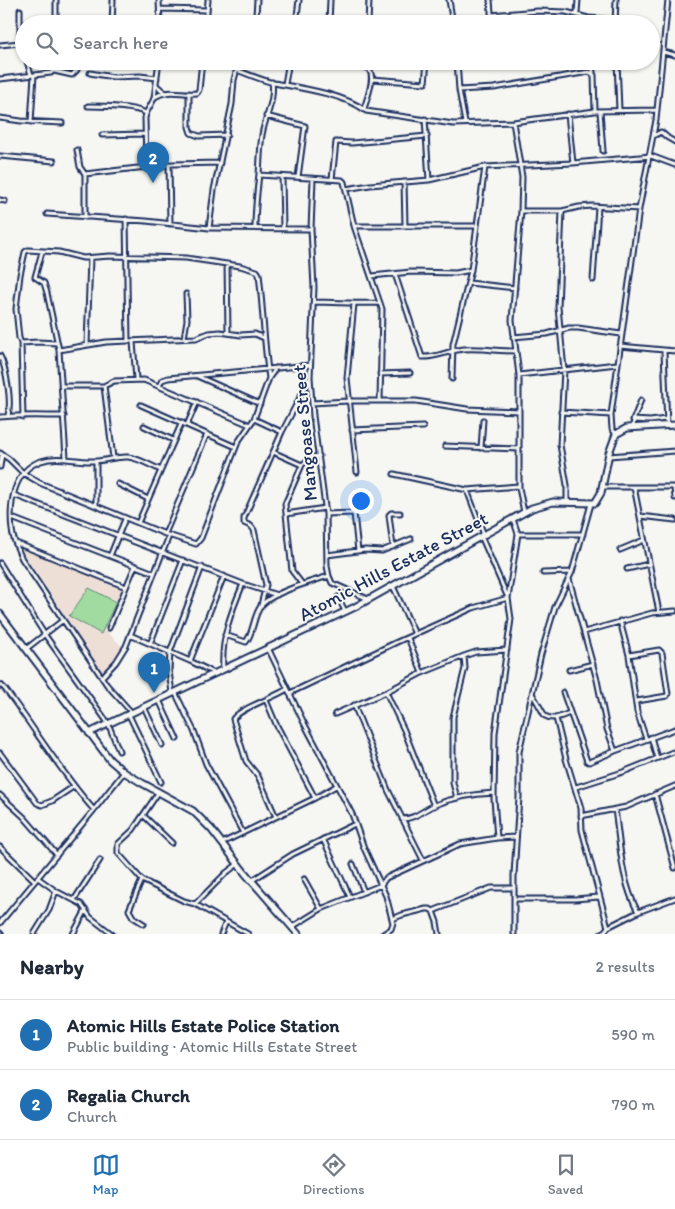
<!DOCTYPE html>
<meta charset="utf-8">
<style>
:root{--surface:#fff;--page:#f6f6f7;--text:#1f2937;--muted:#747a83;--line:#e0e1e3;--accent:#1f6fb2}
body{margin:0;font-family:Itim,sans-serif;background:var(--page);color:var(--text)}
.you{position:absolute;left:360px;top:500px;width:18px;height:18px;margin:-12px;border:4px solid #fff;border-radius:50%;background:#1a73e8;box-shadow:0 0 0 8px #1a73e833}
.badge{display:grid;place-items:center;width:32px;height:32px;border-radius:50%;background:var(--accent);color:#fff;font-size:16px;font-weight:700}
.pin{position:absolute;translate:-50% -41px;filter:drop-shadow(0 1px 2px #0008)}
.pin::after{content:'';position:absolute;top:26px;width:18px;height:15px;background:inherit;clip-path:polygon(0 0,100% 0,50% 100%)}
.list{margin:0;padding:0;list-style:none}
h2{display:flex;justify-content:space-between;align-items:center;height:65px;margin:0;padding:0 20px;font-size:21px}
h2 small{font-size:16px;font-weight:400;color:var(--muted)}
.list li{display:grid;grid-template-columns:32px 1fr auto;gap:15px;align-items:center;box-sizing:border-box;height:70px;padding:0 20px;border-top:1px solid var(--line)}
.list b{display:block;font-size:19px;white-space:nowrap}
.list p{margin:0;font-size:16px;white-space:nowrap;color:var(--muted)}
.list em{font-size:16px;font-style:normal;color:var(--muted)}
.icon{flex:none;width:28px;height:28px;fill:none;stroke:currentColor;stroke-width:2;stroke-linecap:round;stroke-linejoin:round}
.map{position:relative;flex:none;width:675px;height:934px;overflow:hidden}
.search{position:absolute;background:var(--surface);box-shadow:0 1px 4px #0004;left:15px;right:15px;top:15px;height:55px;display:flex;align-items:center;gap:12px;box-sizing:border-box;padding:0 18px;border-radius:28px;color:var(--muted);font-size:19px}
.sheet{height:205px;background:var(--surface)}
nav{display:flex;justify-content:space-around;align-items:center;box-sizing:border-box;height:70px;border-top:1px solid var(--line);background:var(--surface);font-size:14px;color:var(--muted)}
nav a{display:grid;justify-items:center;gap:2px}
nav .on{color:var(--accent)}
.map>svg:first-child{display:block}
.built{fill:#eedfd6}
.green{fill:#a2db9f;stroke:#5e857e}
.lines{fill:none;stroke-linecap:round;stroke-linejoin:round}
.street-casing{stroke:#1b2f5e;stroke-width:7}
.secondary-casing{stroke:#1b2f5e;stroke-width:9}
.street{stroke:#f6f6f2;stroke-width:3}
.secondary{stroke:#f6f6f2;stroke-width:5}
.labels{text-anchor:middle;stroke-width:4;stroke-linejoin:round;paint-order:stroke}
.street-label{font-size:19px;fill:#1b2f5e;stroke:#f6f6f2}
</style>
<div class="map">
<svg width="675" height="934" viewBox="0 0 675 934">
<rect width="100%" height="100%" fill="#f6f6f2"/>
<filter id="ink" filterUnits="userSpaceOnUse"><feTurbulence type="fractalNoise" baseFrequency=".02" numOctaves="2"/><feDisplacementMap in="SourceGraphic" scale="10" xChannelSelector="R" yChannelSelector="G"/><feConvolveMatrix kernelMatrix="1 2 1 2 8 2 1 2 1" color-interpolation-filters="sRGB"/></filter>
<g filter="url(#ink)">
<path class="built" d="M19 547 124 587 105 630 123 647 103 673Z"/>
<path class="green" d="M89 588 116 602 101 634 69 616Z"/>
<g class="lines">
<defs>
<path id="street" d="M159 0 160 24
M449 0 453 24
M490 0 492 24
M160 9 207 10
M577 13 578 0
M491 15 538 11 566 12 588 18 615 20
M56 24V0
M112 24 113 0
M206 24 208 0
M250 24 256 15 257 0
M296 24 299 0
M329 24 330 0
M368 24 369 0
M429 24 453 19
M615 24 616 0
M20 43V10
M0 45 20 43 24 51
M663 52 675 55
M27 61 31 75
M343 61C350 63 360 64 367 68 378 74 366 100 364 109
M457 61 459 90 465 123
M592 61 593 73
M617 61 619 110
M401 64 420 61
M237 70C250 75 261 80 274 83 301 88 344 94 366 111L453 124 513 122 595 111 657 110
M54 71 72 75 77 70 79 61
M90 73 113 77 140 76 157 78
M0 79 51 73 56 68V61
M372 79 425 83 427 61
M285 84 289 61
M156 85 164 92
M459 90 494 88 589 72 594 75 595 111
M189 95V127L191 133 199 136 227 135
M155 97C169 88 182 95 197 93L199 90 202 61
M88 106C104 106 132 106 146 113
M600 111 603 151
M568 114 573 163
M266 116 305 126 298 177
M0 118 21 121 62 123
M425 119 429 180
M31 122 34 75
M513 122 522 177 521 211 512 320 519 375V488L524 512
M102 135 145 134
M653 136 661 132 668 138 675 142
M77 150 80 167 85 174V217
M0 156 54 161
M169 164 170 224
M146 167 145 118C146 110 152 105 154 98L159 61
M85 174 173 164 220 163
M259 175 342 180 344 182 354 226 382 309 380 401
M282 177 283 229
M313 179 311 229 314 287 310 377 313 416 326 514 327 566 329 576 332 583 368 599
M332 179 336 142 352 143 427 136
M404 182 405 226
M346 189 370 185 429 180 485 167 573 163 651 156 675 165
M0 200 5 201
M521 211H562L579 207 592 206 639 209
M562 211 558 307 564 370 560 445 567 485V501
M47 214 146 221 209 228 311 229
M126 219 128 341
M354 226H477
M209 228 214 190 232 104 234 80 239 61
M255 228C255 210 257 192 259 174 260 161 260 148 262 135 265 117 275 101 272 82
M42 252 35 277 44 283 47 293 59 350 66 458
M227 264 228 332
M395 274 422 357C437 358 449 350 464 349 481 348 498 351 515 351
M372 276 411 272 456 273 471 270
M593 280 598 207
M469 283 515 288
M314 302C336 302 358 304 380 303
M354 304 347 378 357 472
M513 337 547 334 569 328H578L621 334
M184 338 187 320 186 294
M133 342 136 379
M21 343 38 342 57 343
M87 345 90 258
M620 346 675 351
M59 350 106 342 196 338 209 333 220 332 241 335 255 334 264 338
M664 351 667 425
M0 356C6 367 12 402 8 415
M380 374 410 373
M519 375 617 364
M197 376 260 404
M452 379 453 344 471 270 485 167
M61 386H104L114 381 144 380 250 425
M104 386 113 458
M159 386 162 380 168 378 310 365
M312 403 348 401H416L467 409 519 411
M141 405 236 447
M561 412 611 415
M0 417C20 415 43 416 64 416
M23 417 21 343 19 338 16 309 20 275 25 252 28 250 59 252 83 258 110 256 186 258 240 266 257 271 259 274C263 309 264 344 269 378
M254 419 282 432
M633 420 650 421 666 419
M187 425 197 402
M144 426 173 440
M633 427 634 418 641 400
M352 430 423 427
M616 434 612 429 611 415 639 209 656 120 668 0
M445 446 519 449
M481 448 483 420
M273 452 302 465
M0 453 9 459 23 473 40 483 165 534 196 544 201 538 238 442 254 419 269 378 276 368
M609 456 675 451
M96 462V506
M0 467 2 454
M394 474 467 490 519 486
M118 484 148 499
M603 487H675
M634 487 659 612
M674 487 675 498
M467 490 484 535
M14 495 243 584 277 595
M286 514 325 508
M326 514 354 513 358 551
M640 516 675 520
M12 518 154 573
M138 523 182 422
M165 534 207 434
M518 534H583
M481 536 508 598 511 619 495 733 494 799 497 838
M16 543 126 587
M393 547 389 515 391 513H400
M620 550 644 540
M327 555 365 550 382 551 411 539
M110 556 125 519
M0 563 45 635 108 723 119 751
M627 569 649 564
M543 573 572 572
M569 579 597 680 607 729 615 751
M302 584 292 571 285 504 302 465 311 457 319 456
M393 586 415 634
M338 597 345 611
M261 605 266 585 254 530 251 526 244 523V518L282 432 310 378
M620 621 629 655 637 712 646 739
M109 628 135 566
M584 632 652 613 675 611
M130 635 190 661 214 673
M225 635 246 642C254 632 253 616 261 606 270 593 313 581 329 576
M408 638 422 673
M150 644 183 560
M268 648 304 723 352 814 364 848 386 896 393 923 391 929 383 934
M26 649 63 620
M629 655 659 650 662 653 668 694 667 696 637 701
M190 661 224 576
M223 669C221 638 231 612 243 584
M569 670 593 664
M102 677 116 662 126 646 169 536
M0 686 1 685 5 689C35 729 61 773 94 810
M175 692 194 731 206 764 243 833
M386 692 404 730 434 806
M563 692 587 761 589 762 615 751 675 729
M172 693 169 671 170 652 202 567
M290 693 397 642 473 608 508 598 518 534 513 519
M533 695 545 716C554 721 561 716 570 713
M159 700 177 739
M266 700 276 724 315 798
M354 705 388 790 423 860
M144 707 162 745
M132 713 107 685 22 559C18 550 13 540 12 530 9 505 13 470 41 461 58 455 76 462 94 461 106 461 117 456 128 457 139 458 151 466 161 470
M335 714 386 692 422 673 464 656 476 652 507 650
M129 715 161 782
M556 718 566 759 581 808 582 830 608 927
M651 737 657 758
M0 753 37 803 42 805 52 801 73 787
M576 787 623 772 673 752
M158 793 133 830 118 844V853L142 880 184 901 195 904 248 934
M655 794 675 868
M0 795 24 817 57 855
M457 798 453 783V717L465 668 464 656
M615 809C620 844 621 881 638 912
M143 815 172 843
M581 816 626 807 675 786
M276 817 258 776 246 761 233 719C240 708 274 698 287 689
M402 819C415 819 423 810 435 805 454 797 473 794 494 793
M323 839 350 897
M222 843 315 798 336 786
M0 847 35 881
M353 864 364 892
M38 878 56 891 81 904 90 917 112 934
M304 879 321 909
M142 880 129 910 133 917 144 924
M251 881 293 854 355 824
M514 899H575L599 897
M74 900 100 860
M195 904 226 873 238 864
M433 911 437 922 439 934
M392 919 402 915 426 909H430L433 911 491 888H514
M0 923 94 810 124 772
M292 927 321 909 381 885 386 878 460 844 497 838 516 837
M0 933 1 934
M34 934 49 910 56 891
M73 934 86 910
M221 934 226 922
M514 934V875L519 797V752L541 654 555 607 572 572 591 504
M601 934 604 932 608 927 638 912 675 898"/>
<path id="secondary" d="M0 614 110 760 124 772 142 783 193 811 211 829 245 873 298 934
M89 733 355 607 532 508 553 502 595 503 601 493 609 453 616 434 627 428 675 425"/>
</defs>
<use href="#street" class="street-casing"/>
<use href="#secondary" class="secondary-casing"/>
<use href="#street" class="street"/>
<use href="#secondary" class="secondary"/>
</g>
</g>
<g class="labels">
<g class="street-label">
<text transform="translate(304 433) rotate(-95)" y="7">Mangoase Street</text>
<text transform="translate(393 566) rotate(-28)" y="7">Atomic Hills Estate Street</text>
</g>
</g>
</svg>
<div class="you"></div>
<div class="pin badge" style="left:154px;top:693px">1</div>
<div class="pin badge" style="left:153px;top:183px">2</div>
<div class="search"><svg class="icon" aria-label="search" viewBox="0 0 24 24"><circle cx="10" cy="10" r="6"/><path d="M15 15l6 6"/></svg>Search here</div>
</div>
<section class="sheet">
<h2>Nearby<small>2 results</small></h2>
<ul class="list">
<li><span class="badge">1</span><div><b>Atomic Hills Estate Police Station</b><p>Public building · Atomic Hills Estate Street</p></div><em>590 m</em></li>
<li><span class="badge">2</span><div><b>Regalia Church</b><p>Church</p></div><em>790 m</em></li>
</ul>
</section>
<nav>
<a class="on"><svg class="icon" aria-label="map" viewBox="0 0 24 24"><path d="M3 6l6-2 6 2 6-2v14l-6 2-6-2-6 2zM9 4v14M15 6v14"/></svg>Map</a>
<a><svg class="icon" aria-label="directions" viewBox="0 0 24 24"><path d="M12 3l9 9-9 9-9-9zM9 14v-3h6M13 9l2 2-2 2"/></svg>Directions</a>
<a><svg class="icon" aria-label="saved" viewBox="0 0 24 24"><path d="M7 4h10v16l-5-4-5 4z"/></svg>Saved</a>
</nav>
